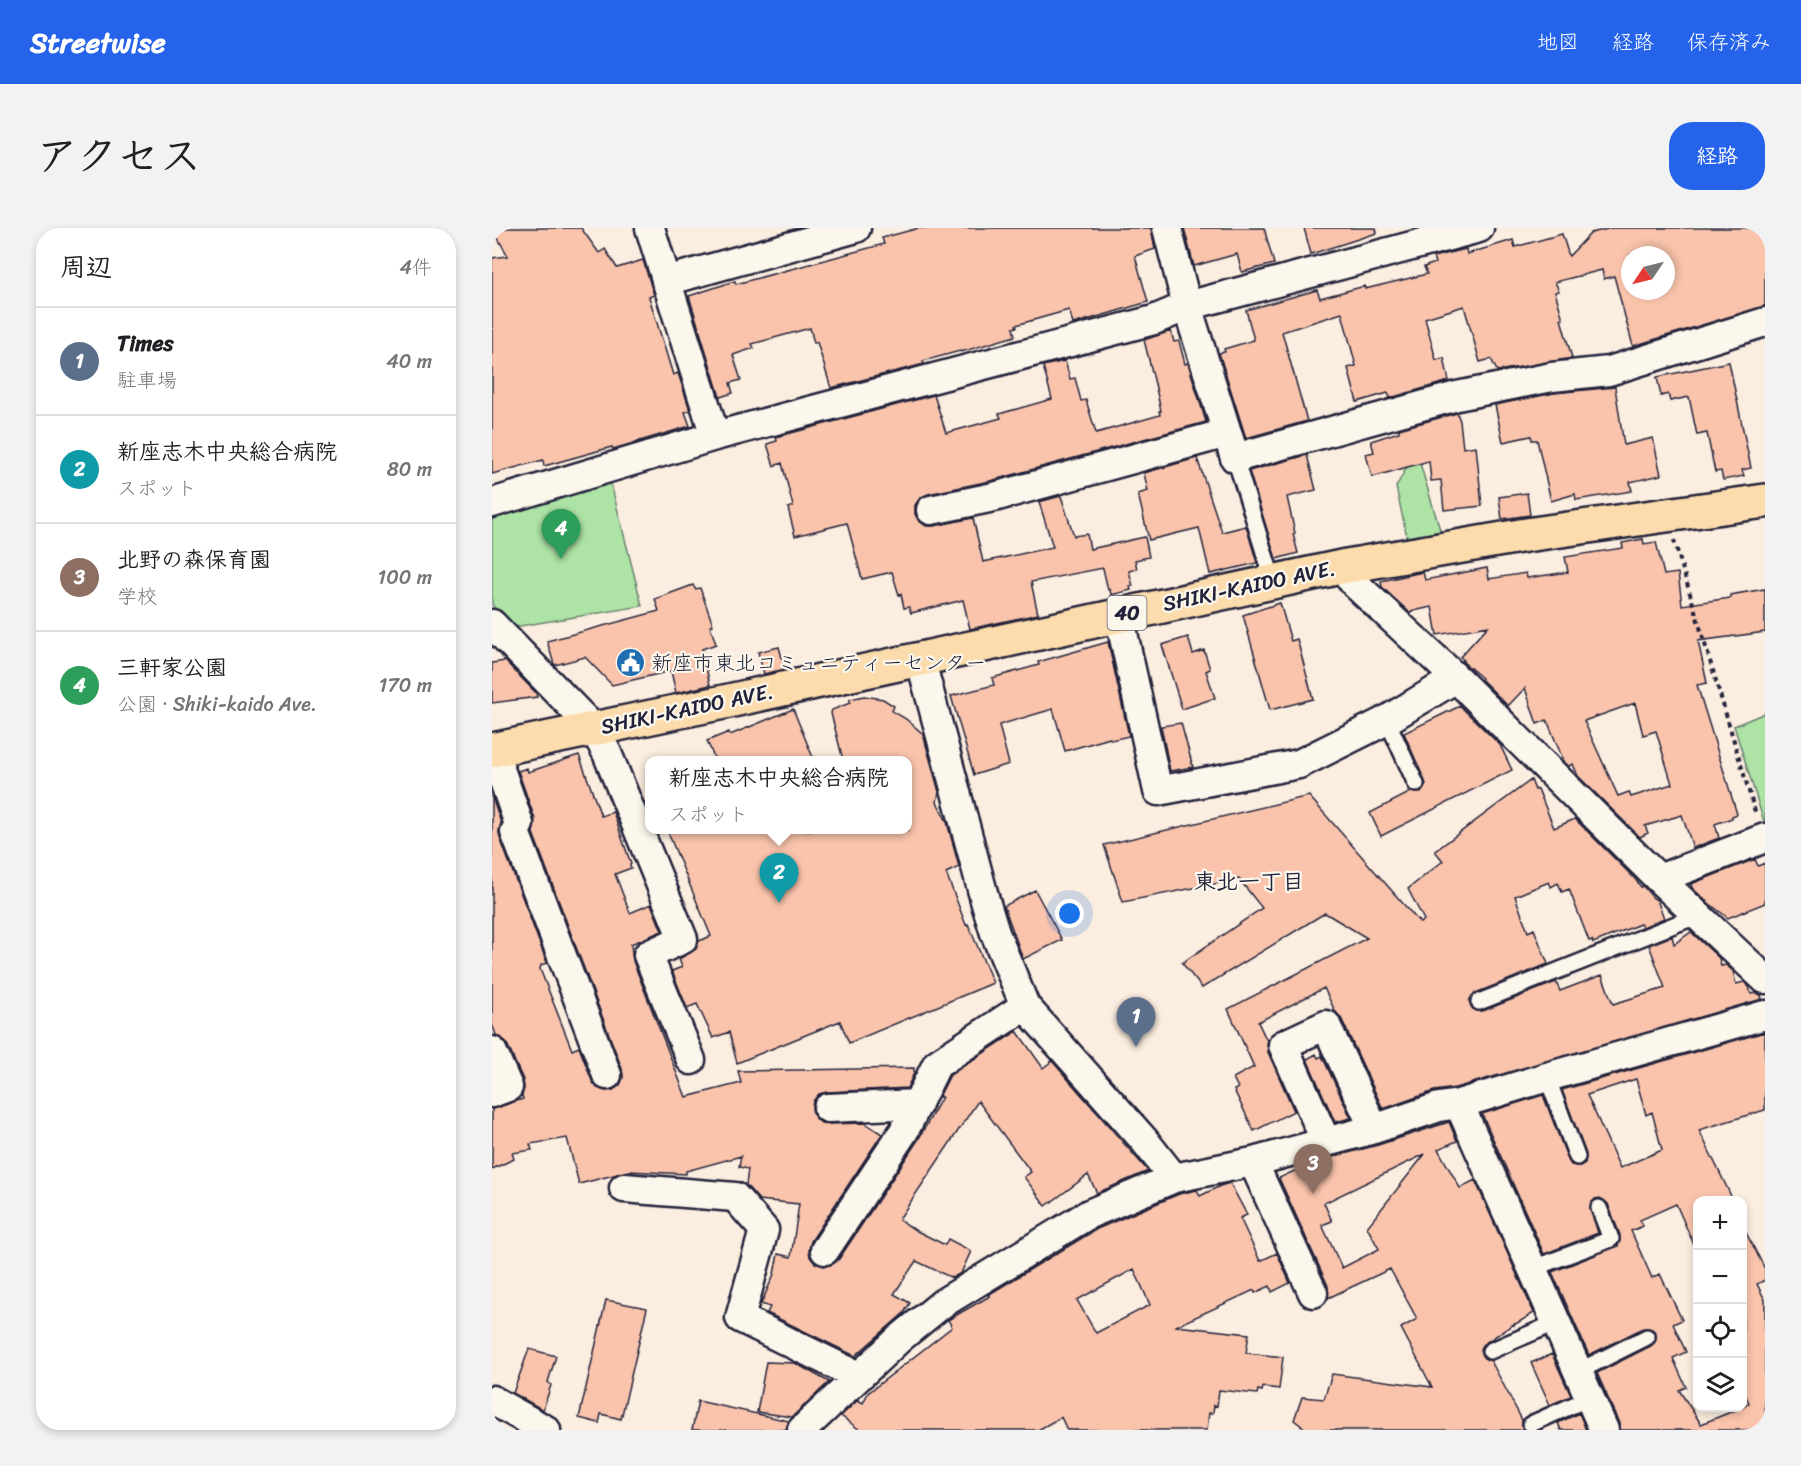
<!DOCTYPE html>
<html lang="ja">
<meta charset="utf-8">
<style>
:root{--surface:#fff;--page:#f2f2f2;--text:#202124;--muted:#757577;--line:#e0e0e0;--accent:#2563eb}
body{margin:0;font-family:Sriracha,"Klee One",sans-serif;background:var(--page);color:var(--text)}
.controls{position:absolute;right:18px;bottom:18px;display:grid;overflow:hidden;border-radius:12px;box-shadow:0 3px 9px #0003}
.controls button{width:54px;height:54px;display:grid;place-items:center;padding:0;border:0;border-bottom:2px solid var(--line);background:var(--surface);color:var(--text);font:30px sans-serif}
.compass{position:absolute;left:1129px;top:18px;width:54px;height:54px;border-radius:50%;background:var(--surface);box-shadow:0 3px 9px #0003;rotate:235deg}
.you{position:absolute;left:578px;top:686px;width:21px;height:21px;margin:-15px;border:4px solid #fff;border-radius:50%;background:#1a73e8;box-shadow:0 0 0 9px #1a73e833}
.badge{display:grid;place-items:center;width:39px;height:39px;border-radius:50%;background:var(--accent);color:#fff;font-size:20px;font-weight:700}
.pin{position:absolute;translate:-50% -50px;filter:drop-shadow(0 2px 3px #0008)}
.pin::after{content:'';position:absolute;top:32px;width:21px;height:18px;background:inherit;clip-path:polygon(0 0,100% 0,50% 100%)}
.popup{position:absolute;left:153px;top:528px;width:267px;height:78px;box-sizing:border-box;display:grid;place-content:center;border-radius:12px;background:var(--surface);filter:drop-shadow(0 2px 4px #0005);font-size:20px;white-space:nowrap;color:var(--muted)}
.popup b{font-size:22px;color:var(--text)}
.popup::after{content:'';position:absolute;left:50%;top:100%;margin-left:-12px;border:12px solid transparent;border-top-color:var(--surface)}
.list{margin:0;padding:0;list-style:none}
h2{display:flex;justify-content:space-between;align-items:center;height:78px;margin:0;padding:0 24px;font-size:26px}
h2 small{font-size:20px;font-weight:400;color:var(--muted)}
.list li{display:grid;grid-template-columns:39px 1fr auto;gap:18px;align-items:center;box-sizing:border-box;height:108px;padding:0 24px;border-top:2px solid var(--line)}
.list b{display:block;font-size:22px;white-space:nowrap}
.list p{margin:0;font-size:20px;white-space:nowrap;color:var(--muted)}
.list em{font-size:20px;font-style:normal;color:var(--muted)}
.icon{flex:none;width:33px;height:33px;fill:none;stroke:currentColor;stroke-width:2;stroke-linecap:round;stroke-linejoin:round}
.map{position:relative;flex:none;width:1273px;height:1202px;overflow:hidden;border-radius:24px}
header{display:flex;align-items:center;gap:36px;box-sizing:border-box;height:84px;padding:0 30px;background:var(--accent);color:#fff}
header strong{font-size:28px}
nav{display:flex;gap:33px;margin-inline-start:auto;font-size:21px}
.intro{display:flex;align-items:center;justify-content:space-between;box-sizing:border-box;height:144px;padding:0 36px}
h1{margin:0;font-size:42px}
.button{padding:15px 27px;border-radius:24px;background:var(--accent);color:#fff;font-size:21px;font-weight:700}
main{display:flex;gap:36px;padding:0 36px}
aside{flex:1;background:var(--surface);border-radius:24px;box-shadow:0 3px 9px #0003}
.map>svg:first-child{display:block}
.green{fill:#ade3a5;stroke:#688270;stroke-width:1.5}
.building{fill:#fac4ac;stroke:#22223b;stroke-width:1.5;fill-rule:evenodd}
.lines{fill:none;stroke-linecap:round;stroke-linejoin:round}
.service-casing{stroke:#22223b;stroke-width:20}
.minor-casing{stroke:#22223b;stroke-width:33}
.primary-casing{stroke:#22223b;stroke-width:38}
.path{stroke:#22223b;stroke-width:4;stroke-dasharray:4.5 4.5;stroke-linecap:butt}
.service{stroke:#fbf7ec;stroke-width:15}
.minor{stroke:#fbf7ec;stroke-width:28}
.primary{stroke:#fcdcac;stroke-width:33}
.labels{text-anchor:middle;stroke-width:4.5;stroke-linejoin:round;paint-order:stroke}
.shield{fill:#fbf7ec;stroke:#636270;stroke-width:1.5}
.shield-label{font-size:20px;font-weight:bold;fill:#22223b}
.street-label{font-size:21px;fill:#22223b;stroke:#fbf7ec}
.poi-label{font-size:21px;fill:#22223b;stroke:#fbf7ec;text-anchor:start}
.neighbourhood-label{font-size:22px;font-weight:bold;fill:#22223b;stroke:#fbf7ec}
</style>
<header>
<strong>Streetwise</strong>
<nav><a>地図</a><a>経路</a><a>保存済み</a></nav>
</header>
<div class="intro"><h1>アクセス</h1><a class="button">経路</a></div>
<main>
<aside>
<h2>周辺<small>4件</small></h2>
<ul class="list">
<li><span class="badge" style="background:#5c6f8a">1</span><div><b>Times</b><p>駐車場</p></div><em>40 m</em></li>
<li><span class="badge" style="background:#0f9aa8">2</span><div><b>新座志木中央総合病院</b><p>スポット</p></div><em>80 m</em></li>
<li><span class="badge" style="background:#8d6e63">3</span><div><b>北野の森保育園</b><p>学校</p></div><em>100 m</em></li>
<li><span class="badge" style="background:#2e9e5b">4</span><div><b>三軒家公園</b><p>公園 · Shiki-kaido Ave.</p></div><em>170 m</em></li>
</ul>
</aside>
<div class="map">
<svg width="1273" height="1202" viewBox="0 0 1273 1202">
<rect width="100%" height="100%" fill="#fbeddf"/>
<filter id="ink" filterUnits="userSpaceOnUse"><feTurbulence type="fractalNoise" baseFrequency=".0167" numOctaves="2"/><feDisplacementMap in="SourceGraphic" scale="12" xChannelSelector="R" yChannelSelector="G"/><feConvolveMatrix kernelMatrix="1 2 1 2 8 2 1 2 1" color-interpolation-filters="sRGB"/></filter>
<g filter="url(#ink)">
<path class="green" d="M924 222 949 305 915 309 904 259Z
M118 252 150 378 22 399 0 377V285Z
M1273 485V597L1242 498Z"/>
<path class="building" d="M0 0H89L107 25 113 21 125 40 151 32 162 67 157 69 181 147 186 145 198 182 193 184 198 198 121 221 120 219 52 238 51 232 0 246V30L16 28Z
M427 0H659L663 21 643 28 656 74 581 96 577 82 524 97 525 99 521 100 523 108 469 124 468 123 431 133 432 136 339 160 325 114 322 115 318 100 260 116 262 120 241 127 249 152 238 155 241 165 228 169 197 68 243 53 244 56 392 16 390 10Z
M692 0H772L782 36 750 44 745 26 702 38Z
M812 0H884L885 5 819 26Z
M1120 0H1273V78L1141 118 1122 48 1112 51 1110 42 1063 54 1067 63 1063 64 1071 91H1069L1080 130 1005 143 999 131 988 134 972 78 933 90 944 132 952 130 957 153 898 170 896 165 865 174 856 140 864 138 850 85 790 104 815 193 754 210 727 125 733 124 732 121 762 112 754 82 825 62 828 70 873 58V61L935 46 932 39 943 35 941 29 974 21 975 26 1021 12 1023 19 1070 6 1077 28 1099 5ZM1138 27H1174V63H1138Z
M679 103 682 114 687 113 693 136 696 135 714 194 498 253 436 266 428 270 423 277V286L426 292 434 298H442L481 290 491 334 561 319 547 274 569 268 582 308 595 306 598 321 653 309 657 329 643 332 645 341 637 343 641 358H638L639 362 619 367 618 361 616 362 611 340 539 354 546 386 478 401 471 372 419 385 417 379 412 380 409 366 407 367 400 344 370 351 355 295 303 308 296 280 301 278 290 235 282 238 275 216 285 213 284 209 442 167 454 205 509 190 507 186 560 171 551 138 573 133 578 151 583 150 589 173 594 172 604 205 668 187 667 183H669L664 160 652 112Z
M1237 134 1259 240 1250 242 1252 248 1231 252 1229 243 1223 244 1215 205 1205 207 1197 169 1178 173 1176 166 1169 168 1165 149Z
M1123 159 1132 217 1161 210 1169 247 1138 254 1140 263 1084 272 1083 266 1059 273 1045 212H1040L1039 208 1011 214 1003 177 1062 165Z
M965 185 968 193 971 220 984 218 990 278 952 282 949 252 939 253 937 233 880 249 874 226 882 224 879 213 907 204V201Z
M815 227 824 262 795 269 803 305 801 306 806 325 784 331 757 243Z
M705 230 730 304 754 298 765 335 718 346 707 300 657 312 646 266 656 263 652 245Z
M1035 265 1038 287 1010 291 1007 269Z
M1151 311 1152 316 1164 314 1172 347 1186 345 1190 377 1238 370V367L1273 361V404L1206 413 1215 455 1205 457 1245 586 1240 588V590L1223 596 1227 610 1201 620 1190 587 1153 598 1156 605 1148 609 1086 548 1081 536 1077 538 1072 534 1055 492 1045 496 1033 460 1016 478 989 451 990 450 970 433 972 432 968 429 996 398 945 407 940 379 917 384 890 359 889 353 931 344 933 352 995 340 997 351 1034 345 1035 350 1076 344 1073 329 1131 320 1130 315ZM1143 475 1151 507 1164 503 1180 556 1139 569 1137 564 1126 568 1092 493Z
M201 357 203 361 208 360 221 397 218 398 224 416 210 421 218 457 184 465 179 443 120 457 93 429 63 437 62 436 55 413 167 383 163 371Z
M788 375 799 413 805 411 821 471 778 482 751 387Z
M696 409 701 426 712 422 718 441 714 443 723 470 690 481 670 417Z
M616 414 637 508 619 512 618 510 573 523 561 481 507 497 517 536 482 547 459 468 502 457 500 450 547 437 546 434Z
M287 419 293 441 272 446 266 424Z
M13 433 44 465 45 469 0 475V435Z
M372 468 391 471 402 478 400 483 414 491 431 506 447 564 445 574 455 594 467 639 454 645 474 697 476 696 501 755 357 815 348 793 245 835 237 804 221 810 205 776 195 780 180 743 190 739 187 731 204 721 207 713 219 708 175 602H416V532H351L339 485 340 482 358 475V471Z
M968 478 1008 517 1020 542 889 608 878 585 919 564 929 565 934 556 912 505Z
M301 481 322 532H223L215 513 237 504 238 507Z
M689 495 701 539 678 543 669 498Z
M87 527 109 588 121 584 139 636 138 637 139 640 123 646 138 685 159 676 170 703 139 716 141 733 194 869 249 855 246 843 422 840V845L415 860 335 864 327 866 321 873 320 880 322 888 329 895 337 896 373 895 390 906 319 1013 317 1022 318 1029 323 1035 333 1038 341 1036 347 1031 426 912 450 869H447L458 847 525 803 551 840 560 833 656 943 605 965 596 947 554 978 532 949 539 944 486 873 407 991 423 1002 453 1017 456 1011 479 1023 469 1045 460 1050 424 1033 402 1066 418 1075 412 1085 363 1128 275 1085 278 1079 269 1076 282 1046 286 1026 299 1029 307 976 267 972 254 957 256 941 247 939 249 928 194 943V946L137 943 87 956 75 910 38 916 40 922 20 925 22 931 0 941V881L31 871 30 868 32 860 31 852 15 816 10 810 4 807 0 796V568L9 595 7 603 8 610 55 735 49 737 48 741 80 822 87 819 100 853 105 860 113 863 121 862 128 857 131 850 130 841 41 605 43 591 26 543 35 540 36 544Z
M1039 552 1043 562 1046 561 1062 600 1083 591 1143 651 1149 659 1151 658 1161 670 1165 672 1172 690 1151 699 1148 696 1101 715 1100 712 1097 713 1077 661 1070 664 1066 655 1059 659 1057 654 1023 668 1036 704 1042 701 1056 736 983 765 977 773 981 781 991 783 1064 754 1068 763 1110 747 1121 776 1173 760 1157 717 1180 708 1182 716 1199 704 1227 730 1229 738 1234 737 1241 743 1244 756 1252 754 1257 759 1259 766 1264 765 1269 767 1270 771 963 860 942 863 891 881 849 790 843 783 832 760 766 794 775 813 776 824 802 883 762 903 742 862 746 860 741 850 762 839 736 781 875 710 833 685 710 760 690 735 770 680 747 651 631 674 612 617 817 568 928 695 932 692 916 661 951 633 943 623Z
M1263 631 1266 638 1273 635V675L1236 690 1218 676 1200 660 1199 656Z
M543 662 570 712 531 731 512 678Z
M1273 804V882L1207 902 1241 972H1206V1026L1184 976 1148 992 1151 998 1139 1003 1160 1050 1168 1046 1190 1092 1181 1096 1194 1124 1181 1130 1194 1159 1187 1162 1209 1196 1251 1179 1257 1175 1251 1161V999L1273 1041V1052L1265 1056 1273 1072V1202H1128L1127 1195 1105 1145 1159 1118 1163 1114 1164 1105 1160 1101 1151 1100 1097 1127 1060 1044 1126 1018 1128 1007 1116 976 1108 970 1103 971 1098 978 1106 1005 1052 1026 990 886 1051 867 1076 932 1079 937 1088 938 1093 935 1094 926 1070 862ZM1144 851 1154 887 1160 884 1170 922 1128 940 1095 867Z
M824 826 826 830 830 828 859 890 843 894 815 831Z
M957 894 965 913 946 921 968 960 983 952 1042 1085 1022 1097V1096L990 1117 988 1122 992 1130 999 1133 1030 1192 1032 1202H815L802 1192 810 1169 832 1171 840 1146 940 1159 909 1100 925 1091 898 1041 836 1070V1058L787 950 822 934 886 917ZM933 926 875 999 887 1021 850 1040 830 997 840 993 832 975Z
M738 955 755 987 748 990 768 1033 785 1025 798 1055 780 1064 778 1058 763 1065 762 1062 684 1098 757 1106 754 1125 791 1129 787 1161 771 1159 770 1163 766 1162 765 1166 727 1162 725 1178 722 1177 721 1185H717L715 1202H575L569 1189 546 1202H368L349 1188 366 1172 371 1175 376 1165 460 1099 456 1092 461 1089 498 1068 496 1067 605 1001 687 966 705 962 708 968 728 958ZM642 1041 658 1077 604 1105 585 1072Z
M114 1072 155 1080 129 1191 109 1186 107 1195 87 1190Z
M37 1121 64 1128 56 1154 59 1157 51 1182 21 1165Z
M1060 1126 1079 1168 1058 1177 1039 1135Z
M274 1134 303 1135 337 1154 300 1189 265 1184Z
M206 1173 297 1193 294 1202H200Z
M1087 1185 1094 1202H1069L1066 1195Z"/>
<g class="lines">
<defs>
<path id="service" d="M743 230 781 353
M895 492 924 556
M987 774 1207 687
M1055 849 1085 929
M1039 1041 1119 1011 1107 980
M998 1123 1063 1095
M1085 1144 1155 1109
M1039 1196 1097 1170"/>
<path id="minor" d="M158 0 223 208
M675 0 695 78 743 230 965 168 1060 149 1117 143 1273 94
M174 53 364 0
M0 275 223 208 662 92 695 78 987 0
M439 282 502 269 735 205
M849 339 864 357 964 450 1167 651 1273 751
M627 387 666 563 807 536 895 492 964 450
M0 396 102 501 115 525 191 711 156 727 199 832
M428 430 494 676 503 705 533 778 652 912 682 950
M1 521 27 596 23 604 115 847
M1167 651 1273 610
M0 823 16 859 0 865
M967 876 1112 1202
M336 880 426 876
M834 914 791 817 834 797 882 901
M761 934 821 1065
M132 960 243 969 272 1002 248 1090 366 1148
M333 1022 412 903 445 836 533 778
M0 1172 54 1202
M310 1202 408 1110 451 1075 597 986 682 950 761 934 882 901 947 879 967 876 1055 849 1273 787"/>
<path id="primary" d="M0 522 232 474 849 339 1034 307 1273 273"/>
</defs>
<use href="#service" class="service-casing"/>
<use href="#minor" class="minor-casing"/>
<use href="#primary" class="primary-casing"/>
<path class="path" d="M1182 312 1264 587"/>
<use href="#service" class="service"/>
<use href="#minor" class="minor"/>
<use href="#primary" class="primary"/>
</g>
</g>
<defs>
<symbol id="civic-disc" viewBox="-11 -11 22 22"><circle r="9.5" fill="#1f6fb2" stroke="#fbf7ec"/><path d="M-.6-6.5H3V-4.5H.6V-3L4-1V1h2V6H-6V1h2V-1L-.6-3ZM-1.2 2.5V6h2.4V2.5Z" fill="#fff"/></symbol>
</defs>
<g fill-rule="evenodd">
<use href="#civic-disc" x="122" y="418" width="33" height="33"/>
</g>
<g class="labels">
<rect class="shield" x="615.5" y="368" width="39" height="34" rx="4.5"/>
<g class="shield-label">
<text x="635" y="392">40</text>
</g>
<g class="street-label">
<text transform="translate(757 358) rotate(-12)" y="7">SHIKI-KAIDO AVE.</text>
<text transform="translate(195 481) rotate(-12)" y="7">SHIKI-KAIDO AVE.</text>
</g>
<g class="poi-label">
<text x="159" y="442">新座市東北コミュニティーセンター</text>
</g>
<g class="neighbourhood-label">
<text x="757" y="661">東北一丁目</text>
</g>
</g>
</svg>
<div class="controls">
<button>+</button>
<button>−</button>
<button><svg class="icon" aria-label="locate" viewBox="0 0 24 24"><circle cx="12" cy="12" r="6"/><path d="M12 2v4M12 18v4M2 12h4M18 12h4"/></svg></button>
<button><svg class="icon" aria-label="layers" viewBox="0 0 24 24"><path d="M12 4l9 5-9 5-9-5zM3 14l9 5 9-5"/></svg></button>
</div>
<svg class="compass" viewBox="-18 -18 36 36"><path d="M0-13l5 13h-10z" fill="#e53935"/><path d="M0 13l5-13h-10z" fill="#757577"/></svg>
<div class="you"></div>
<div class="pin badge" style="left:644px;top:819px;background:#5c6f8a">1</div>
<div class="pin badge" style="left:287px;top:675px;background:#0f9aa8">2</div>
<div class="popup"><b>新座志木中央総合病院</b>スポット</div>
<div class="pin badge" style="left:821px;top:966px;background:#8d6e63">3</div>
<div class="pin badge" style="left:69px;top:331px;background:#2e9e5b">4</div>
</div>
</main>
